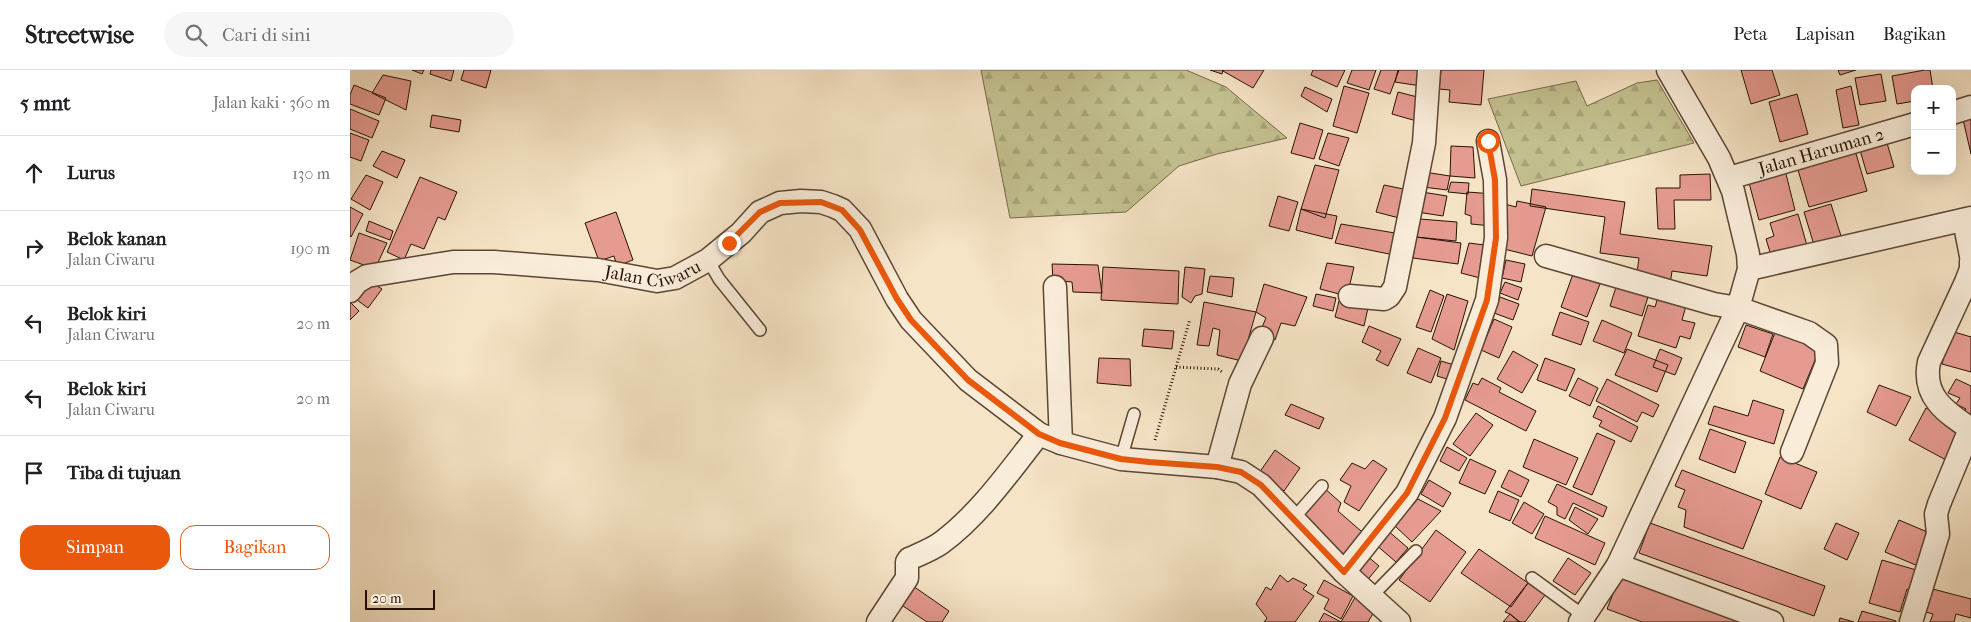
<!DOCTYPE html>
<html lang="id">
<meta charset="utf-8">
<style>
:root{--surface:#fff;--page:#f6f6f6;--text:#202124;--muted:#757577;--line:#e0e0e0;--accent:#ea580c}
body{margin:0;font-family:"IM FELL French Canon",serif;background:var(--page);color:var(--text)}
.controls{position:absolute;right:15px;top:15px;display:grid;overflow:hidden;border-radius:10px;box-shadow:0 5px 20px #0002}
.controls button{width:45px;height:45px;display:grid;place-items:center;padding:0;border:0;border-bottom:1px solid var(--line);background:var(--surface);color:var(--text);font:25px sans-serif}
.scale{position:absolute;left:15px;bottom:12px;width:70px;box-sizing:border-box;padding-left:5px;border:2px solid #281204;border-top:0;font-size:14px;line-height:18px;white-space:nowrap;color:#281204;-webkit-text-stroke:4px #f9edda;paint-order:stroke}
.stop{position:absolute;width:15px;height:15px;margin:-11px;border:4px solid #ea580c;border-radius:50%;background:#fff}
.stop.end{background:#ea580c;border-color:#fff;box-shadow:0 1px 5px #0008}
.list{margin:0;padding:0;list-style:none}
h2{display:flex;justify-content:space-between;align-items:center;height:65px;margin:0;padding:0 20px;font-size:21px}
h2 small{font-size:16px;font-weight:400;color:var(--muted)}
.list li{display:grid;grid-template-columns:32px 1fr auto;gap:15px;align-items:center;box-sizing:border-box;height:75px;padding:0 20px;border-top:1px solid var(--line)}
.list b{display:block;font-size:19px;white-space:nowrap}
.list p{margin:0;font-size:16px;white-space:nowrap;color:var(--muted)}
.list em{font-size:16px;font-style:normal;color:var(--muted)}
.actions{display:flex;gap:10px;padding:15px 20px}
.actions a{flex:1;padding:11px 0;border:1px solid var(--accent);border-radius:15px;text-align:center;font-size:18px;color:var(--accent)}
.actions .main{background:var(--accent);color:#fff}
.icon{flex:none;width:28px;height:28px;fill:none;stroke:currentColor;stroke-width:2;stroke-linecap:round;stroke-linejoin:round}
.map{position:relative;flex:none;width:1621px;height:552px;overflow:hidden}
header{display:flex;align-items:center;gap:30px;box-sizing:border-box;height:70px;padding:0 25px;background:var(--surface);border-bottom:1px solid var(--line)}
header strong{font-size:24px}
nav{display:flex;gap:28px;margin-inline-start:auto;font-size:18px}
.search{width:350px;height:45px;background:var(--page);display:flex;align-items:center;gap:12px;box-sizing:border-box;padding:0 18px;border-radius:28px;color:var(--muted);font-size:19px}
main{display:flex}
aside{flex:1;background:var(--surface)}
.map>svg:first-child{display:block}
.forest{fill:url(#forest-firs);stroke:#766a4a}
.building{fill:#e69b91;stroke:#281204}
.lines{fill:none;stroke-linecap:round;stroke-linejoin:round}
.lane-casing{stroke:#5c4634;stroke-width:14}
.street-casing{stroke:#5c4634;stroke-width:25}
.path{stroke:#281204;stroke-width:3;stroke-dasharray:1 2.5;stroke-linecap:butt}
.lane{stroke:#f9edda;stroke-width:11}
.street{stroke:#f9edda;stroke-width:22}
.route{stroke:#ea580c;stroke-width:6}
.labels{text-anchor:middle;stroke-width:5;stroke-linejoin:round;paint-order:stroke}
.street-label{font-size:18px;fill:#281204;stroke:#f9edda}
</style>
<header>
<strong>Streetwise</strong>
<div class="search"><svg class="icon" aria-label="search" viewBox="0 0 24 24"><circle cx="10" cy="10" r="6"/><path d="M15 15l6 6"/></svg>Cari di sini</div>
<nav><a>Peta</a><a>Lapisan</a><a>Bagikan</a></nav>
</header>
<main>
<aside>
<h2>5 mnt<small>Jalan kaki · 360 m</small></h2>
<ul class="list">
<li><svg class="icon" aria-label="ahead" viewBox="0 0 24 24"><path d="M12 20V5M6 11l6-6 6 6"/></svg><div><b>Lurus</b></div><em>130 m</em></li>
<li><svg class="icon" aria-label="right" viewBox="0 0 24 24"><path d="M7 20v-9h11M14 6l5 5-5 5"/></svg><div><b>Belok kanan</b><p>Jalan Ciwaru</p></div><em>190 m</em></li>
<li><svg class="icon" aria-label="left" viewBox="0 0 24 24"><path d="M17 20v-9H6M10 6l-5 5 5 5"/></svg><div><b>Belok kiri</b><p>Jalan Ciwaru</p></div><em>20 m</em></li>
<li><svg class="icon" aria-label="left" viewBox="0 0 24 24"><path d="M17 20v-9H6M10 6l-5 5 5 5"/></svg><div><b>Belok kiri</b><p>Jalan Ciwaru</p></div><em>20 m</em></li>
<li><svg class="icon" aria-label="arrive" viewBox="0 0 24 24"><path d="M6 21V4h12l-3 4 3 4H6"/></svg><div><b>Tiba di tujuan</b></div></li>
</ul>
<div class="actions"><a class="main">Simpan</a><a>Bagikan</a></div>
</aside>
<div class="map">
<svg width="1621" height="552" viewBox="0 0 1621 552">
<defs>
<pattern id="forest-firs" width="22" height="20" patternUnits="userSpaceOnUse" patternTransform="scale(1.25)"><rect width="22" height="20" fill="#c4c190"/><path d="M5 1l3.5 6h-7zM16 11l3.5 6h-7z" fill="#a8a57b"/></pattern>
</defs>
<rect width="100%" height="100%" fill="#f6e4c6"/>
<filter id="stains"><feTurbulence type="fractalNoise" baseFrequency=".004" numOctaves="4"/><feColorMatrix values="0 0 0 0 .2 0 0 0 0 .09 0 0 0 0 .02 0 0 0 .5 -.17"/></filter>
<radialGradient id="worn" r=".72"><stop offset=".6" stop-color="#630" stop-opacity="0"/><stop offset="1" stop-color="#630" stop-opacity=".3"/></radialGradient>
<path class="forest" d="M631 0H836L876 17 937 68 867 84 829 96 776 142 660 148Z
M1307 10 1344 73 1171 116 1138 29 1226 11 1237 36 1287 13Z"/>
<path class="building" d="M62 0H74L72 4Z
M81 0H104L101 11 80 4Z
M114 0H141L136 18 111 10Z
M860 0H873L872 4Z
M874 0H914L903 18 873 1Z
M963 0H995L987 17 961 5Z
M1002 0H1026L1019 20 997 13Z
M1031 0H1049L1040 24 1024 19Z
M1048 0H1074L1071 16 1045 12Z
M1091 0H1134L1131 35 1099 32 1100 20 1089 19Z
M1391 0H1422L1430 25 1401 34Z
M1488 0H1506L1490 5Z
M1575 0H1580L1583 19H1565V31L1547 34 1542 6Z
M1531 4 1536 31 1510 35 1505 8Z
M33 5 61 11 56 40 22 23Z
M4 15 36 28 29 45 0 34V25Z
M994 16 1019 23 1007 63 983 56Z
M1501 16 1509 55 1493 58 1486 20Z
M955 17 982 29 977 42 951 26Z
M1048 22 1075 29 1070 52 1042 44Z
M1447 24 1458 64 1430 72 1419 32Z
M0 39 29 51 22 68 0 59Z
M1621 43V84L1612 45Z
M82 45 111 50 109 62 80 57Z
M950 53 973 60 964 89 941 83Z
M0 63 19 70 11 91 0 87Z
M978 63 999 68 989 96 969 89Z
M1537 73 1544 97 1517 104 1510 80Z
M1101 76 1123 77 1125 108 1100 106Z
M1504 77 1517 121 1459 137 1448 100Z
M32 81 55 90 47 108 23 96Z
M965 95 989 100 975 148 951 139Z
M1435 100 1445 140 1409 150 1398 109Z
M1074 102 1100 106 1097 120 1073 117Z
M1360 104 1361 130H1324L1325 159H1308L1306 118H1330V105Z
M16 105 33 112 20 140 1 129Z
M70 107 107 122 95 150 88 147 74 179 61 174 54 190 37 182Z
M1101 112 1119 113 1118 124 1098 122Z
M1034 115 1063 121 1057 150 1026 142Z
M1182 119 1275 132 1270 164 1362 176 1357 206 1322 201 1320 215 1286 210 1289 188 1250 183 1255 147 1180 136Z
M1072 122 1097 126 1093 146 1067 142Z
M1117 122 1144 124 1142 156 1121 154V146L1115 144Z
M928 126 948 132 939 161 919 156Z
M1167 131 1196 137 1182 186 1154 179 1155 134 1166 137Z
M1481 134 1491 166 1464 175 1454 142Z
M0 137 13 144 1 167 0 166Z
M951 139 987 146 982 169 946 160Z
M266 142 283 190 267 196 264 186 249 191 235 153Z
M1448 144 1458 179 1432 187 1430 180 1420 182 1416 169 1424 166 1420 153Z
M1070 149 1107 152 1106 171 1066 167Z
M19 151 43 161 40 170 16 161Z
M991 154 1051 164 1049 186 985 173Z
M9 163 37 173 25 199 0 190Z
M1066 167 1111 173 1108 194 1063 188Z
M1119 173 1142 176 1134 209 1111 203Z
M1156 190 1175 194 1171 212 1152 208Z
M977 193 1004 197 997 226 970 219Z
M702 194 748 195 752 223 723 222 722 212 703 210Z
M753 197 829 201 828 234 751 230Z
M835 197 855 199 852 224 845 226 841 233 832 227Z
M1223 204 1250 214 1237 247 1211 237Z
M860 206 884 208 882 227 857 222Z
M16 209 32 219 18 238 3 227Z
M1155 212 1172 218 1168 230 1150 223Z
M914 214 957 227 945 256 931 253 925 270 909 264 916 248 906 242Z
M1266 217 1298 227 1292 246 1260 236Z
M1080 220 1094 226 1081 262 1066 257Z
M966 224 986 228 983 241 963 236Z
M1097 224 1118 231 1104 280 1082 269Z
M1150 227 1169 234 1163 250 1144 243Z
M1308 227 1336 236 1332 250 1345 253 1340 269 1330 266 1326 278 1288 266 1298 235 1305 237Z
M989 231 1018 238 1014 256 985 247Z
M0 232 9 241 0 250Z
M854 232 906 242 892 291 867 285 870 260 863 258 859 276 847 275Z
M1210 242 1239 252 1231 275 1202 265Z
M1144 249 1162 257 1149 288 1131 280Z
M1252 250 1282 263 1274 283 1243 271Z
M1396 255 1423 264 1415 287 1388 277Z
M1019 256 1051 269 1038 296 1026 290 1031 281 1012 272Z
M794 259 824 261 822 279 792 276Z
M1426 260 1470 278 1453 319 1410 301Z
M1601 261 1621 267V302L1592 294Z
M1068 278 1091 288 1081 313 1057 303Z
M1277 279 1318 295 1307 322 1265 305Z
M1310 279 1332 288 1325 305 1303 297Z
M1163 281 1188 295 1172 323 1147 309Z
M749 288 780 289 781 316 747 313Z
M1195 288 1225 299 1216 321 1187 310Z
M1091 291 1111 297 1107 312 1087 306Z
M1132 308 1151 318 1149 322 1186 341 1176 361 1115 330 1123 313 1128 315Z
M1228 308 1248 318 1240 336 1219 326Z
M1257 309 1309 335 1303 347 1292 342 1287 352 1246 331Z
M1606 309 1621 316V348L1613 345 1616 339 1606 334 1610 328 1598 323Z
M1529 315 1561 327 1546 356 1517 342Z
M1403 330 1434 340 1424 374 1358 354 1364 336 1398 346Z
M941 334 974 348 969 359 935 345Z
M1248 336 1288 357 1281 372 1249 356 1252 351 1243 347Z
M1576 338 1613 357 1596 390 1559 370Z
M1126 343 1143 355 1120 386 1103 374Z
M1360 359 1396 372 1385 403 1349 389Z
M1247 363 1265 371 1242 425 1223 417Z
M1184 369 1228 388 1216 415 1173 397Z
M1097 377 1117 388 1109 401 1090 391Z
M925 380 950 398 934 421 909 403Z
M1430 387 1467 402 1451 439 1415 424Z
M1120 389 1146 401 1135 424 1109 413Z
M1023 390 1037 399 1009 441 994 432 1001 416 990 410 1002 393 1015 399Z
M1159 400 1179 410 1171 427 1151 417Z
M1332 400 1412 431 1393 479 1334 457 1336 440 1328 437 1335 420 1325 416Z
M1079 410 1101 423 1093 437 1071 424Z
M1207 414 1257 437 1253 447 1223 433 1215 449 1207 445V437L1198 432Z
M973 417 991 433 988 441 1019 468 996 494 947 447Z
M1148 421 1169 430 1160 451 1139 442Z
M1068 429 1091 441 1062 472 1044 455Z
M1174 432 1194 444 1182 464 1162 453Z
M1225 437 1248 449 1238 464 1219 450Z
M1195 446 1255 473 1245 495 1185 468Z
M1549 450 1582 464 1568 496 1535 482Z
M1300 453 1475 516 1464 546 1289 483Z
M1486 453 1509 463 1497 490 1474 479Z
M1037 460 1058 478 1046 492 1025 474Z
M1086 460 1116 482 1080 532 1049 510Z
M1129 479 1178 513 1161 537 1111 503Z
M1016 485 1029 496 1015 513 1000 502Z
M1218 488 1241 503 1225 525 1203 511Z
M1532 490 1573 502 1567 522 1557 519 1550 542 1519 533Z
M1272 501 1404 552H1292L1257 539Z
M930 505 938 512 943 508 957 515 953 519 964 526 945 552H914L917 548 906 534 916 517 921 520Z
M974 510 1003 526 991 549 974 539 979 529 967 523Z
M1178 513 1195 525 1175 552H1169L1160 544 1155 542Z
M563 516 599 541 592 552H577L550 534Z
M1575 517 1621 529V548L1606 544 1604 552H1580L1583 544 1568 540Z
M1007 524 1028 535 1018 552H991Z
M1512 541 1546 551V552H1508Z
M974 543 991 552H969Z
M1160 544 1170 552H1153Z
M1490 548 1504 552H1489Z"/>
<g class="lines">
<defs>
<path id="lane" d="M358 190 369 209 410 260
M771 389 784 344
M943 449 972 416
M1182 508 1234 546
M1021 527 1066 481"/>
<g id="street">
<path d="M1602 43 1621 37"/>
<path id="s1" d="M1379 108 1565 54"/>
<path d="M1614 150 1621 186"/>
<path d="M1196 186 1364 234 1388 238 1459 263 1476 275 1477 293 1442 382"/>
<path d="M1621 192V199L1616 212 1579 292C1572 326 1595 342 1621 359"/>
<path d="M1399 199 1621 148"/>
<path d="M705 217 711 373"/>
<path id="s2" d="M0 221 7 212 17 206 103 192H144L248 200 307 211 325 208 358 190 391 163 410 142 430 133 451 131 471 132 483 136 492 140 510 159 547 229 561 250 618 310 689 364 711 373 771 389 867 397 891 402 911 415 994 502 1049 552"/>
<path d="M1000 226 1034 229 1039 226 1045 217 1074 73 1079 0"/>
<path d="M867 397 890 314 912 268"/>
<path d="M1268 495 1422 552"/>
<path d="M994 502 1057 423 1095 348 1137 230 1146 168 1145 110 1138 71"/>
<path d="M528 552 557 508V492L559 489C570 484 581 480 591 473 630 444 659 402 689 364"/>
<path d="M1230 552 1268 495 1388 238 1399 199 1398 184 1383 121 1369 88 1318 0"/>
<path d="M1561 552 1588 464 1586 444 1589 434 1620 359"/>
</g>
</defs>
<use href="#lane" class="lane-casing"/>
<use href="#street" class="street-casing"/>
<path class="path" d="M826 297 868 299 872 302
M805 370 840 249"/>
<use href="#lane" class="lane"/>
<use href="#street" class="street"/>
</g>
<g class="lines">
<path class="route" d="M379 173 410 142 430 133 471 132 492 140 510 160 547 229 561 250 618 310 689 364 710 373 771 389 799 392 867 397 891 402 911 415 994 502 1057 423 1095 348 1137 230 1146 168 1145 110 1138 71"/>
</g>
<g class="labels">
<g class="street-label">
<text dy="6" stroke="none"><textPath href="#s1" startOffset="96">Jalan Haruman 2</textPath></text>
<text dy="6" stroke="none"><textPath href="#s2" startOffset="312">Jalan Ciwaru</textPath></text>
</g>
</g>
<rect width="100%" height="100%" filter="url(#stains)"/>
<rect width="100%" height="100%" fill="url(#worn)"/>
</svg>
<div class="controls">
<button>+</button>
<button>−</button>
</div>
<div class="scale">20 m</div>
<div class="stop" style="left:1138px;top:71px"></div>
<div class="stop end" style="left:379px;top:173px"></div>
</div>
</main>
